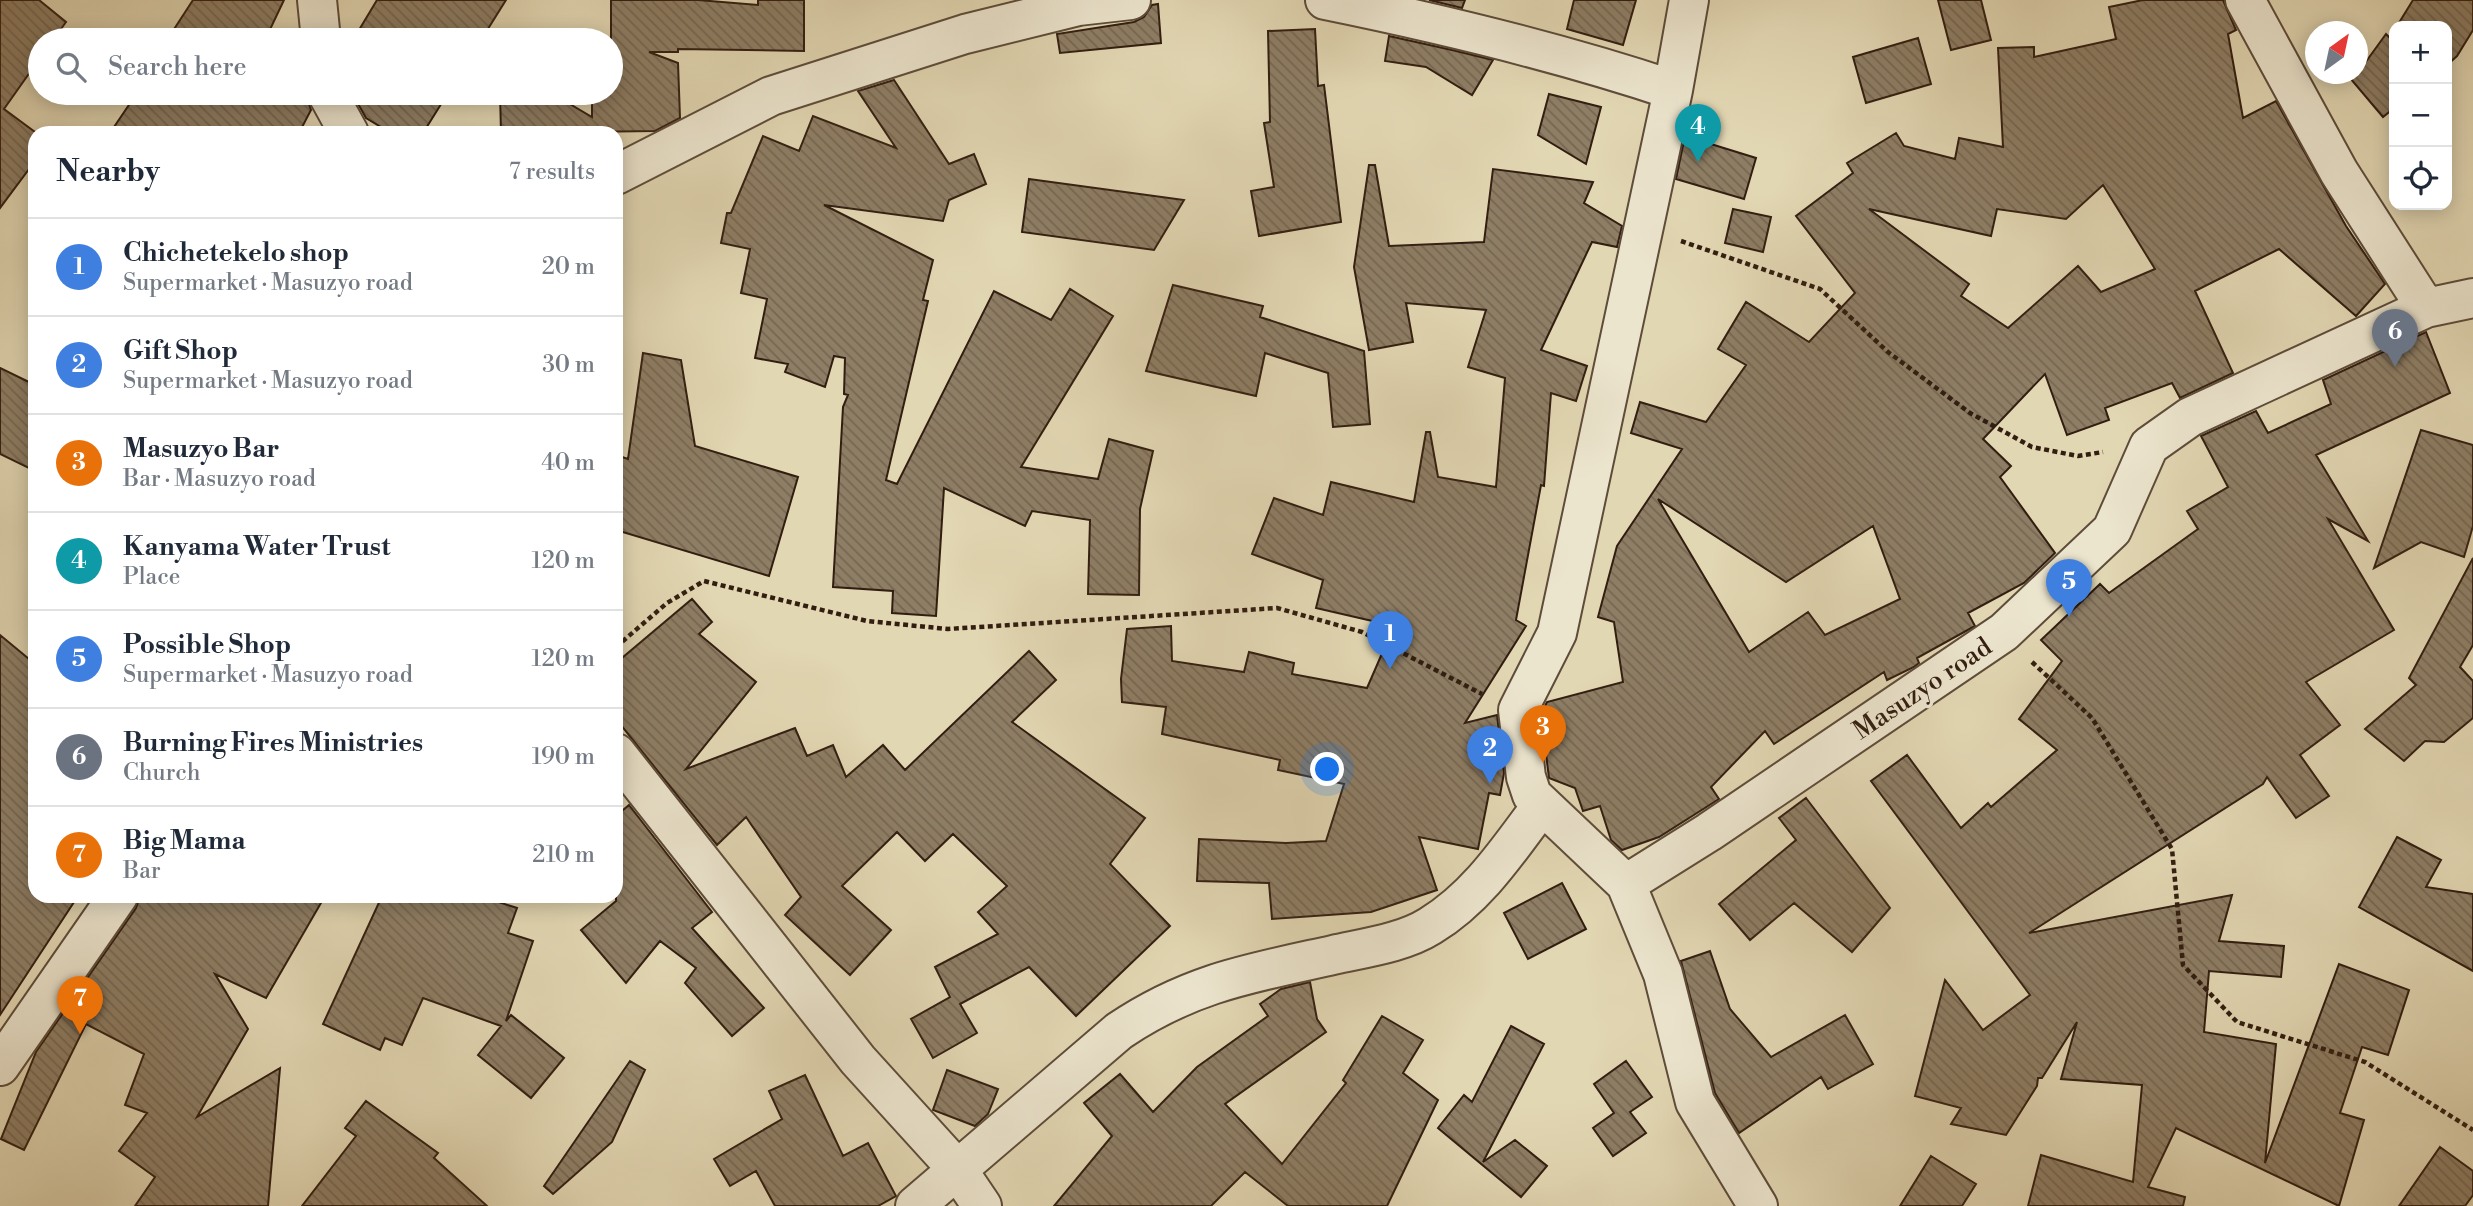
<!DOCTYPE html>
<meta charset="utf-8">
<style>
:root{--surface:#fff;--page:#f6f6f7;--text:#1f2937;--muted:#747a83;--line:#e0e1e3;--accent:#2563eb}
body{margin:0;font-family:"Libre Bodoni",serif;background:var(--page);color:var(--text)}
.controls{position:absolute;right:21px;top:21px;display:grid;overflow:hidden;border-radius:14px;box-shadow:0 4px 18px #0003}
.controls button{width:63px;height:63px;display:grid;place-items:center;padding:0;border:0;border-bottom:2px solid var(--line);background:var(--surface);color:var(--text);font:35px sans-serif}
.compass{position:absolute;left:2305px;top:21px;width:63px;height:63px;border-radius:50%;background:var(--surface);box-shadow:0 4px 18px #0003;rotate:33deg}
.you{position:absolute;left:1328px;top:770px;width:24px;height:24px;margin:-18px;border:5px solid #fff;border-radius:50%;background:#1a73e8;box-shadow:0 0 0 10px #1a73e833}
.badge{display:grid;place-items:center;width:46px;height:46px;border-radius:50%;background:var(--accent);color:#fff;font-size:23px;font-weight:700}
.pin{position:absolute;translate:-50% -58px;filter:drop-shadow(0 2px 4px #0008)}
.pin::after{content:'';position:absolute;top:37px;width:24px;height:21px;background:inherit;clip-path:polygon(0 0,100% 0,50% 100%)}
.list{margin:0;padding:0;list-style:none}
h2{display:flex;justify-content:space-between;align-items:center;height:91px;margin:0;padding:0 28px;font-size:30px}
h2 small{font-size:23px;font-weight:400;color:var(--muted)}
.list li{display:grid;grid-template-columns:46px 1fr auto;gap:21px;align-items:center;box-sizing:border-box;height:98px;padding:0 28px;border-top:2px solid var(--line)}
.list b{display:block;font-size:26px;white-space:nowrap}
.list p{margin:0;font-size:23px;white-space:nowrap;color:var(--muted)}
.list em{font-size:23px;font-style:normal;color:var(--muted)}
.icon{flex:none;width:38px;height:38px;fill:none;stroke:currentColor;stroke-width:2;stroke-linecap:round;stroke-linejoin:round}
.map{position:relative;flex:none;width:2473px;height:1206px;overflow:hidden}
.search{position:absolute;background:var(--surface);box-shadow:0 4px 18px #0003;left:28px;top:28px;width:595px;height:77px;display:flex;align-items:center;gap:18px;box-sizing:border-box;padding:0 24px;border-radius:38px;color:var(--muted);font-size:26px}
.panel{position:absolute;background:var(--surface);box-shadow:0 4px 18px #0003;left:28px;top:126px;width:595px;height:777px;border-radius:21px}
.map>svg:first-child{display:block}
.building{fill:url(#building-back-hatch);stroke:#321e11;stroke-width:2;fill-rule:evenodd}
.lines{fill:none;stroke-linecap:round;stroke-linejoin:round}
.minor-casing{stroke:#5e4c3a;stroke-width:42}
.path{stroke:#321e11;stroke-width:4.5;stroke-dasharray:5 3.5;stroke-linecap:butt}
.minor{stroke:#ece5ce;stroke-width:38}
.labels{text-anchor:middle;stroke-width:7;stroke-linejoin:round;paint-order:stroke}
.street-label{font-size:26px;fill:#321e11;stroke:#ece5ce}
</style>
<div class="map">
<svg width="2473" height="1206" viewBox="0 0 2473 1206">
<defs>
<pattern id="building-back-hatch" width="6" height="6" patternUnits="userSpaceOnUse" patternTransform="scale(1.75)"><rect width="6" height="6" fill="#8e7e65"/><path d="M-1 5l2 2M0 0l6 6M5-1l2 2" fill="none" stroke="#756752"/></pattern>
</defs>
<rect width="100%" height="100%" fill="#e2d7b3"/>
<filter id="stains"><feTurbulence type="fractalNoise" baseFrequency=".00286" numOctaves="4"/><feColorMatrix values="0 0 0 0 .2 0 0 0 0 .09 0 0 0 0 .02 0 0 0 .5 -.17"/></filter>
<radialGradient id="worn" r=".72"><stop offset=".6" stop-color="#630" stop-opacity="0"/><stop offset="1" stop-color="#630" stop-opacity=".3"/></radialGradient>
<path class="building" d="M0 0H39L66 22 53 40H40V58L4 109 35 132V161L0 208Z
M193 0H284L265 40H167Z
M377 0H506L481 40H353Z
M611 0H698L758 5V0H804V51L678 49V52H649L678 63 680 118 655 131 501 133 500 93H551L592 117V93H611Z
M1429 0H1465L1462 8Z
M1574 0H1636L1623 45 1567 29Z
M1938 0H1981L1991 40 1951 50Z
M2143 0H2223L2236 30 2228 34 2243 118 2276 101 2346 226 2385 284 2356 316 2279 249 2195 291 2233 373 2180 398 2172 383 2105 408 2109 420 2067 435 2045 374 1983 439 2011 466 2000 477 2055 553 2024 583 1968 613 1975 626 1917 658 1919 663 1914 667 1887 680 1884 672 1774 744 1765 731 1711 787 1719 799 1659 837 1622 850 1611 840 1600 806 1583 811 1575 788 1549 778 1541 714 1547 702 1623 682 1614 622 1598 617 1617 546 1682 449 1631 433 1640 402 1706 422 1746 365 1718 349 1746 302 1809 342 1855 293 1796 216 1853 173 1847 163 1896 133 1904 146 1955 159 1959 138 2003 147 1998 48 2034 47V57L2116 39 2109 7ZM2103 185 2155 269 2101 292 2078 266 2008 328 1961 296 1969 284 1869 209 1991 236 1997 209 2066 219ZM1658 499 1786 582 1873 526 1900 599 1825 635 1808 612 1749 652Z
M2413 0H2473V30L2457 56 2447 65V26H2397Z
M1158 4 1161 43 1060 53 1057 34 1134 22 1144 17 1152 5Z
M1315 29 1318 86 1324 85 1341 222 1259 236 1251 191 1274 187 1264 123 1270 122 1268 31Z
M2394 30V108L2383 117 2350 78 2357 74 2386 34 2390 38Z
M1389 36 1452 50 1493 60 1472 95 1426 67 1385 61Z
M1918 38 1931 84 1866 103 1853 57Z
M894 80 949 164 974 154 986 184 949 200 943 221 824 205 933 260 923 300 928 301 886 480 897 484 994 291 1051 320 1070 289 1113 316 1021 467 1098 479 1109 439 1153 451 1140 509 1139 595 1088 594 1090 520 1032 511 1025 526 944 488 936 616 892 613 893 591 833 587 843 407 848 395 844 394 845 358 834 356 825 387 785 372 788 364 755 358 767 299 741 293 750 249 721 243 727 213H731L763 136 799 151 813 116 896 148 858 91Z
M137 93H305L311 110 299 133H110Z
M352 93H448L423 133H391L366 118Z
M1549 94 1601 107 1586 164 1538 135Z
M1685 136 1756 158 1744 199 1676 179Z
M1369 165H1375L1389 246 1484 242 1493 169 1593 182 1584 203 1622 226 1617 247 1592 242 1541 350 1587 366 1576 401 1551 393 1544 486 1541 485 1516 620 1526 626 1465 723 1497 715 1504 773 1500 795 1489 793 1478 849 1419 837 1437 890 1371 912 1272 919 1269 883 1197 881 1199 839 1286 843 1326 841 1344 784 1278 770 1280 760 1162 734 1166 707 1122 702 1121 679 1127 629 1171 626 1172 661 1244 672 1249 652 1294 663 1292 674 1367 688 1394 626 1316 608 1323 580 1252 554 1274 498 1323 515 1331 482 1414 502 1426 432H1430L1438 477 1496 487 1505 378 1468 367 1486 310 1406 303 1413 342 1369 350 1354 267Z
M1029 179 1184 200 1154 250 1022 232Z
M1733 209 1771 217 1763 252 1725 243Z
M1173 285 1263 306 1260 317 1364 351 1370 424 1333 427 1328 373 1265 353 1256 396 1146 371Z
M2426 332 2450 393 2316 455 2368 541 2328 519 2394 630 2306 682 2340 725 2300 755 2329 796 2296 818 2267 777 2263 784 2029 933 2232 895 2219 941 2284 946 2281 977 2209 971 2204 1032 2276 1044 2265 1163 2339 964 2409 990 2388 1055 2362 1047 2340 1113 2364 1120 2339 1206 2176 1128 2148 1187 2185 1197 2183 1206H2028L2041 1155 2133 1182 2142 1085 2061 1079 2077 1022 2042 1078H2038L2037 1086 2006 1135 1951 1124 1961 1108 1915 1096 1945 980 1983 1030 2030 995 1871 781 1907 755 1961 828 1988 803 1991 807 2057 750 2019 719 2062 661 2041 640 2100 584 2109 593 2198 529 2187 511 2228 487 2201 436 2256 411 2268 433 2331 404 2323 380Z
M643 353 681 360 695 446 798 477 769 576 616 530V455L628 459Z
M0 368 35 385V471L0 454Z
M2421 430 2473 445V526L2464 557 2421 542 2374 568Z
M2473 558V645L2460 667 2473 681V718L2444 742 2425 741 2404 761 2365 729 2416 685 2409 678Z
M692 599 712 622 699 634 756 682 686 769 795 728 807 756 833 745 846 777 883 745 905 770 1029 651 1056 680 1012 722 1145 818 1110 864 1170 926 1076 1016 1029 967 960 1004 977 1033 933 1058 911 1019 950 997 935 967 998 934 978 912 1007 886 953 834 925 861 897 832 842 886 891 930 850 975 785 915 801 897 746 817 717 845 616 719V663Z
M0 635 35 664V896H78L0 1015Z
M1806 798 1890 908 1852 952 1794 903 1750 940 1719 904 1796 840 1779 818Z
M629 805 712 912 692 928 764 1008 732 1036 685 983 696 968 660 941 626 983 581 930 616 901V816Z
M2397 837 2441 860 2426 887 2473 894V971L2359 907Z
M1562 883 1586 929 1528 959 1504 913Z
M140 896H325L266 998 215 974 248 1029 197 1117 280 1068 268 1206H135L155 1177 119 1151 147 1113 125 1105 144 1054 86 1024 24 1150 1 1139 36 1052 136 908Z
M382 896H480L517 908 508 933 533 941 506 1021 511 1015 564 1058 531 1098 478 1055 501 1026 423 998 402 1045 385 1038 380 1050 323 1024Z
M1710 951 1730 1009 1771 1057 1845 1015 1873 1064 1828 1089 1821 1077 1739 1133 1715 1093 1681 961Z
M1310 982 1317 1019 1326 1032 1225 1104 1282 1164 1346 1083 1343 1080 1382 1016 1423 1040 1403 1073 1438 1100 1387 1206H1288L1245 1172 1211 1206H1054L1112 1136 1084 1103 1120 1074 1153 1112 1197 1067 1268 1016 1260 1004 1281 989Z
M1511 1026 1544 1044 1483 1162 1515 1140 1547 1166 1521 1197 1438 1128 1464 1095 1472 1102Z
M630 1061 645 1070 612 1142 553 1194 544 1186Z
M1626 1061 1652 1097 1630 1112 1646 1133 1613 1156 1593 1128 1614 1113 1594 1084Z
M947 1070 998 1089 988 1114 975 1126 933 1110Z
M805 1075 843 1156 868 1143 896 1196 878 1206H775L756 1171 730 1186 714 1159 782 1119 769 1091Z
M366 1101 438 1153 434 1158 487 1206H302L356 1136 345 1128Z
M2440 1147 2473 1171V1195L2465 1206H2399Z
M1931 1156 1976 1184 1962 1206H1900Z"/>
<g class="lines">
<defs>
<path id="minor" d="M317 0 321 40
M1325 0C1443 24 1559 52 1673 90
M1689 0 1673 90 1557 633 1518 710 1526 777 1532 795 1626 884 1663 974 1695 1102 1758 1206
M2245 0 2339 172 2426 308
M327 93 349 133
M616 175 771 96 965 34 1078 6 1131 0
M616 753 858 1060 957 1169 982 1206
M1626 884 1709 832 2004 632 2112 530 2149 446 2190 417 2426 308 2473 298
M0 1066 118 896
M915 1206 1119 1031C1190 983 1251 973 1333 955 1364 948 1403 943 1430 926 1478 897 1509 849 1542 805"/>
</defs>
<use href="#minor" class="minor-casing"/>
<path class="path" d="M1681 241 1820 289 1888 352 1970 413 2032 447 2078 456 2103 452
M616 647 667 603 704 581 867 621 948 629 1277 608 1362 632 1482 694
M2032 662 2092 718 2172 849 2183 965 2237 1022 2365 1062 2473 1130"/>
<use href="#minor" class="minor"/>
</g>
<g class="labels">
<g class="street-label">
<text transform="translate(1922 688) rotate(-34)" y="9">Masuzyo road</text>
</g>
</g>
<rect width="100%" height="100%" filter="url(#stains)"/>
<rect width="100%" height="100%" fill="url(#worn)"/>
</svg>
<div class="controls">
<button>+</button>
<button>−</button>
<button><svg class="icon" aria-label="locate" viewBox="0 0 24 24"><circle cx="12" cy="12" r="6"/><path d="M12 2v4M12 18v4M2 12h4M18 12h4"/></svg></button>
</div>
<svg class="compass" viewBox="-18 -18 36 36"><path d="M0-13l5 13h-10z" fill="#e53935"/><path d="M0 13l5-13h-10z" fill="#747a83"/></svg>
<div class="you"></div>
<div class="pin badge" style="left:1390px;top:669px;background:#3f7fe0">1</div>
<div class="pin badge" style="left:1490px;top:784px;background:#3f7fe0">2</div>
<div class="pin badge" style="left:1543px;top:763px;background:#e8710a">3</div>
<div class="pin badge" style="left:1698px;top:162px;background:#0f9aa8">4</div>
<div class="pin badge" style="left:2069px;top:617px;background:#3f7fe0">5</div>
<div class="pin badge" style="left:2395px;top:367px;background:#6b7280">6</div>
<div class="pin badge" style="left:80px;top:1034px;background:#e8710a">7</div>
<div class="search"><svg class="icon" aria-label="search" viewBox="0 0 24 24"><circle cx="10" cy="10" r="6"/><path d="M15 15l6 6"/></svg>Search here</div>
<section class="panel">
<h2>Nearby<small>7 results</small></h2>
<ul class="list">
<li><span class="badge" style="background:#3f7fe0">1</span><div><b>Chichetekelo shop</b><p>Supermarket · Masuzyo road</p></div><em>20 m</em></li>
<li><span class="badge" style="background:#3f7fe0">2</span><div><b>Gift Shop</b><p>Supermarket · Masuzyo road</p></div><em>30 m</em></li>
<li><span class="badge" style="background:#e8710a">3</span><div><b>Masuzyo Bar</b><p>Bar · Masuzyo road</p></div><em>40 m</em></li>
<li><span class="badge" style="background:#0f9aa8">4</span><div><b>Kanyama Water Trust</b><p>Place</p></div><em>120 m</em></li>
<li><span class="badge" style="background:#3f7fe0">5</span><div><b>Possible Shop</b><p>Supermarket · Masuzyo road</p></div><em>120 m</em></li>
<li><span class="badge" style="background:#6b7280">6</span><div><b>Burning Fires Ministries</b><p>Church</p></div><em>190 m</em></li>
<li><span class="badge" style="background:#e8710a">7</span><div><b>Big Mama</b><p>Bar</p></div><em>210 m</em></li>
</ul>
</section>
</div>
